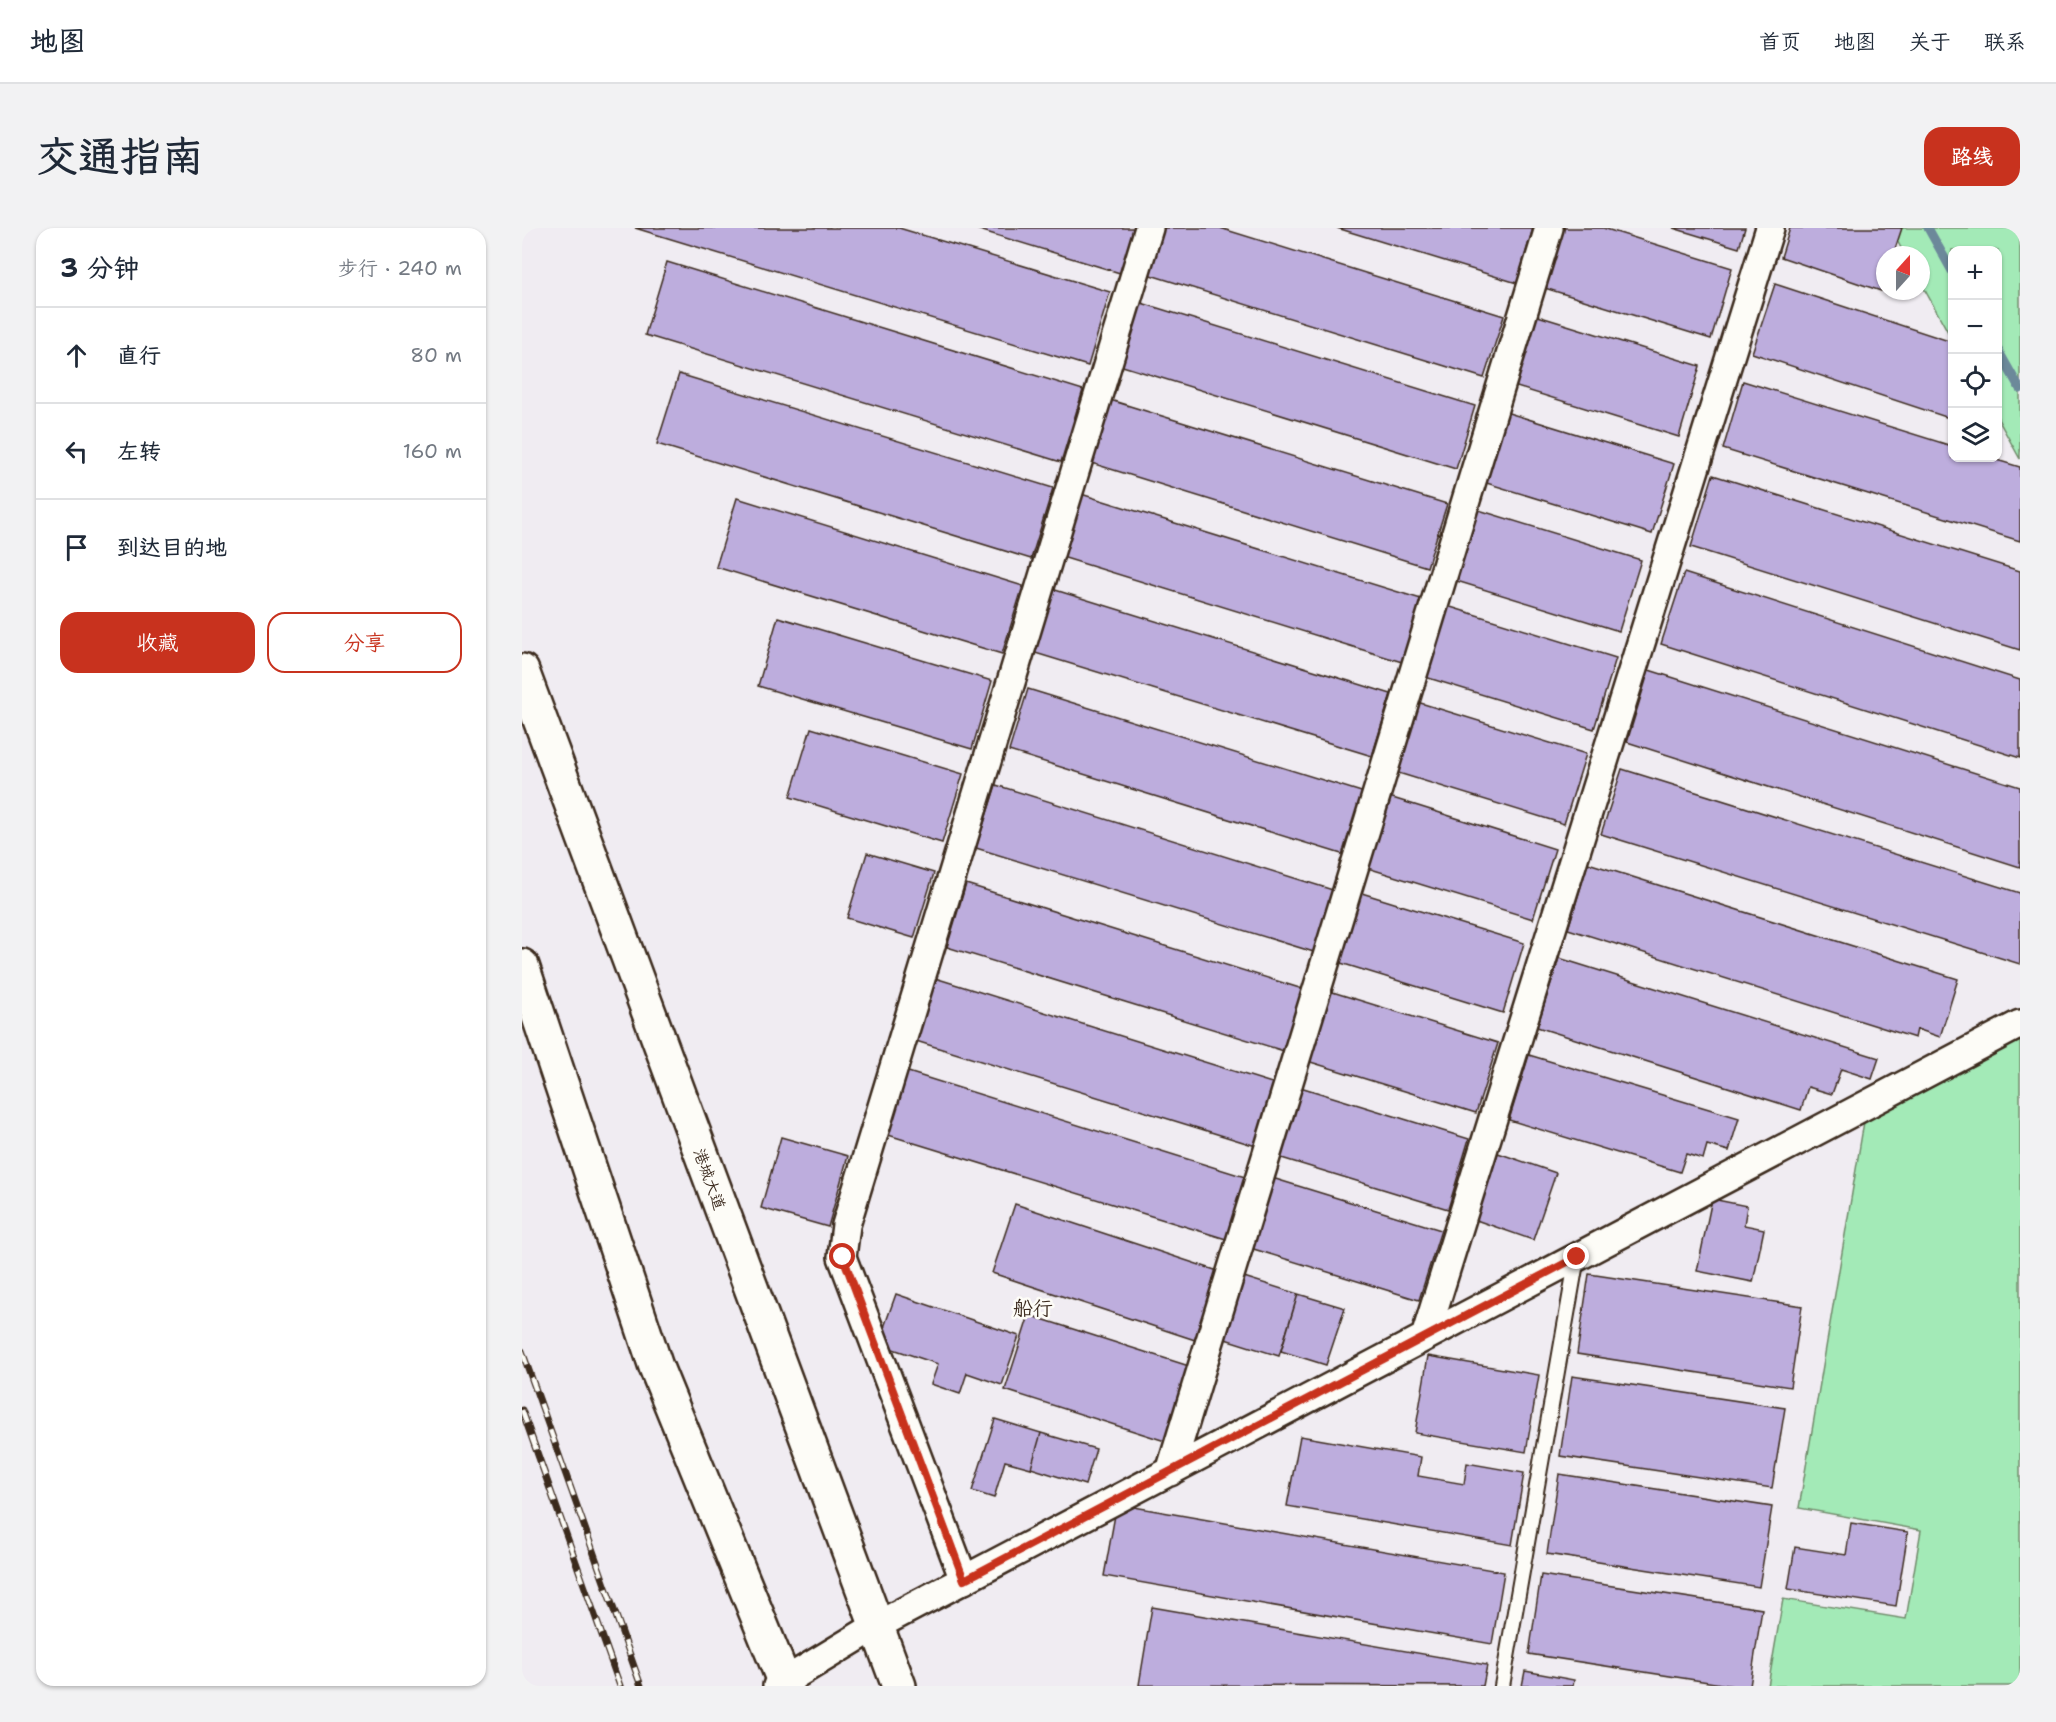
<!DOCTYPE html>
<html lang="zh">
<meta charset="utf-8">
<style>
:root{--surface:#fff;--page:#f2f2f3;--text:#1f2937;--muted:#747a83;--line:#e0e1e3;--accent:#c8321e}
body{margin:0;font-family:"Shantell Sans","LXGW WenKai TC",sans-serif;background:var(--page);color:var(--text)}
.controls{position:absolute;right:18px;top:18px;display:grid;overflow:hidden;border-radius:12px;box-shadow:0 2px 4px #0004}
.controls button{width:54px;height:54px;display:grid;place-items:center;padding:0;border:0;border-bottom:2px solid var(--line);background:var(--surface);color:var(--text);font:30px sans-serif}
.compass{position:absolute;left:1354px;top:18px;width:54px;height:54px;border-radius:50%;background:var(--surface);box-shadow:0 2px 4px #0004;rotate:21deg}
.stop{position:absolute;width:18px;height:18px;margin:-14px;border:4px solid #c8321e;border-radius:50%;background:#fff}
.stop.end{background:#c8321e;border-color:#fff;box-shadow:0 2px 6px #0008}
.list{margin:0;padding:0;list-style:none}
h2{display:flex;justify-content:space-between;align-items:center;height:78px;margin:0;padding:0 24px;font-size:26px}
h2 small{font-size:20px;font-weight:400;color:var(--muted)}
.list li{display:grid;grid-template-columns:39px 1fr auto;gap:18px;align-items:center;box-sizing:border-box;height:96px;padding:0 24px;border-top:2px solid var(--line)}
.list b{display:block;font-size:22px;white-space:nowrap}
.list em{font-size:20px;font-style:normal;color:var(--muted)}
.actions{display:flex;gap:12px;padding:18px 24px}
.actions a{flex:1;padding:14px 0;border:2px solid var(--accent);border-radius:18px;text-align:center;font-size:21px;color:var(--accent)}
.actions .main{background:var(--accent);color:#fff}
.icon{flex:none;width:33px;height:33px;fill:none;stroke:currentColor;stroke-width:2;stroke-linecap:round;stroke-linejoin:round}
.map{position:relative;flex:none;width:1498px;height:1458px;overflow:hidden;border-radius:18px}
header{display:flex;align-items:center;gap:36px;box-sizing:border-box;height:84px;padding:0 30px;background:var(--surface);border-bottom:2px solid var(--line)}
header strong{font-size:28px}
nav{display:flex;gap:33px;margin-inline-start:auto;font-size:21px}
.intro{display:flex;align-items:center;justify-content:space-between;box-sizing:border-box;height:144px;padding:0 36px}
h1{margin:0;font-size:42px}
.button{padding:15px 27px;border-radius:18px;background:var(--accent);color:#fff;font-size:21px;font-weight:700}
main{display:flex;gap:36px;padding:0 36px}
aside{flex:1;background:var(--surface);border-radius:18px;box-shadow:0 2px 4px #0004}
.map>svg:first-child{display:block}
.green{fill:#a3eab7;stroke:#6f8a6a;stroke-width:1.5}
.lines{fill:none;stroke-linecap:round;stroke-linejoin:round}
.stream{stroke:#6c899a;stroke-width:9}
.building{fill:#bdaddd;stroke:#3b2a1e;stroke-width:1.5}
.service-casing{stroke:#3b2a1e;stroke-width:18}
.minor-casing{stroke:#3b2a1e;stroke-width:32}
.secondary-casing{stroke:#3b2a1e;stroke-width:38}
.service{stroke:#fdfcf7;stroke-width:14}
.minor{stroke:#fdfcf7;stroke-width:27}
.secondary{stroke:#fdfcf7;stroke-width:33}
.rail-casing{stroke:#3b2a1e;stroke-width:7}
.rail{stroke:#fdfcf7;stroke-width:4.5;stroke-dasharray:14;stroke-linecap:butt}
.route{stroke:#c8321e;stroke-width:8}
.labels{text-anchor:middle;stroke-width:5;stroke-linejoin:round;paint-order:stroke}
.street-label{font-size:16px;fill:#3b2a1e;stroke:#fdfcf7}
.quarter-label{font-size:20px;fill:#3b2a1e;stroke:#fdfcf7}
</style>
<header>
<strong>地图</strong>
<nav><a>首页</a><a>地图</a><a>关于</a><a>联系</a></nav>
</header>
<div class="intro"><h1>交通指南</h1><a class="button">路线</a></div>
<main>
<aside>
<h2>3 分钟<small>步行 · 240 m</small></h2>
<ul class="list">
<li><svg class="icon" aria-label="ahead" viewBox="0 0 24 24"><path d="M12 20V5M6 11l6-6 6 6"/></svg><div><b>直行</b></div><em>80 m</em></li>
<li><svg class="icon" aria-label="left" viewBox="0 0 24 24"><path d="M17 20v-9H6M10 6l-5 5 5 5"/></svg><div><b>左转</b></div><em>160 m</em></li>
<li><svg class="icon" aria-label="arrive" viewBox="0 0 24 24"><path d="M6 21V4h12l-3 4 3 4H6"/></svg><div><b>到达目的地</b></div></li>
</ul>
<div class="actions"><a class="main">收藏</a><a>分享</a></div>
</aside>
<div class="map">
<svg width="1498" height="1458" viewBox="0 0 1498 1458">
<rect width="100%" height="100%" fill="#f0ecf2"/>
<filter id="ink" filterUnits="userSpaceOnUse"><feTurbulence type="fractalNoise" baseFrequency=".0167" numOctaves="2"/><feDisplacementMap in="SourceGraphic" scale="12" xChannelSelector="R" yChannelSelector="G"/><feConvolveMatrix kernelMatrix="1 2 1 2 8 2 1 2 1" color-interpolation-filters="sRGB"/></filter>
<g filter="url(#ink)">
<path class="green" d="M1368 0H1498V231L1476 191V22H1430V111L1399 55V27H1383Z
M1498 807V1458H1246L1261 1371 1384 1391 1399 1302 1277 1280 1343 888Z"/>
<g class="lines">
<path class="stream" d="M1406 0 1430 43
M1476 122 1498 161"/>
</g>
<path class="building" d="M113 0H377L588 64 566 138Z
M451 0H612L598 45Z
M636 0H698L982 88 962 150 622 45Z
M815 0H1011L995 55Z
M1034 0H1081L1210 40 1189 111 1016 58Z
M1151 0H1223L1217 20Z
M1268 0H1380L1371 27H1363V50L1359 63 1259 29Z
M145 34 561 162 539 234 123 107Z
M1253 56 1430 114V191L1230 125Z
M613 73 953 178 934 241 594 136Z
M1006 85 1178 138 1157 209 985 156Z
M157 146 531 260 509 331 135 216Z
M1221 153 1430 218V230H1468L1498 239V313L1201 221Z
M585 171 925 276 905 339 566 234Z
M980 183 1152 236 1130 306 958 253Z
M1191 247 1498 343V422L1169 319Z
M559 266 899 371 880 434 540 329Z
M215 270 501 358 480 426 194 339Z
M947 279 1119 332 1097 403 925 350Z
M1162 345 1498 452V530L1139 416Z
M530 361 869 466 850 528 510 424Z
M922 377 1094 430 1072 501 900 448Z
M256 389 470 453 450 521 236 458Z
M1127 442 1498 559V639L1105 514Z
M506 461 846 566 826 628 487 523Z
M892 473 1064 526 1042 596 870 543Z
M289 500 441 546 420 615 268 569Z
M1100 541 1498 665V736L1079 606Z
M474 557 814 663 795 725 454 620Z
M861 567 1033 621 1011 691 839 638Z
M345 625 412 645 392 710 325 690Z
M1066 635 1436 751 1418 809 1395 801 1393 810 1046 701Z
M444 656 784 762 765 824 425 719Z
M830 662 1002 715 981 785 809 732Z
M1037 730 1357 830 1350 851 1319 841 1310 866 1286 859 1279 882 1015 799Z
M413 750 753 856 734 918 394 813Z
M804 762 976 815 954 885 782 832Z
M1007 827 1217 890 1207 923 1185 917 1181 931 1164 926 1158 944 987 892Z
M383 843 723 949 704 1011 363 906Z
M775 858 947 911 926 981 753 928Z
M259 909 326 928 306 999 239 980Z
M976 925 1034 945 1011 1012 954 992Z
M747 949 919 1002 897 1072 725 1019Z
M1190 971 1225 978 1222 997 1242 1001 1231 1054 1175 1043Z
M493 976 696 1043 673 1112 470 1045Z
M1067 1046 1280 1078 1268 1159 1055 1126Z
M722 1049 776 1066 757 1128 703 1111Z
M374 1066 497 1108 480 1157 445 1145 438 1166 409 1156 416 1136 356 1116Z
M776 1066 823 1080 804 1137 759 1123Z
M507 1087 667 1138 643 1213 483 1162Z
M906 1128 1017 1147 1004 1224 893 1205Z
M1050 1148 1263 1180 1250 1260 1038 1228Z
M473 1191 519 1205 509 1240 483 1233 472 1270 450 1263Z
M519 1205 574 1221 563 1257 509 1240Z
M778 1208 899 1229 896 1248 942 1256 945 1235 1002 1245 990 1317 765 1278Z
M1037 1246 1250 1279 1237 1359 1025 1326Z
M595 1276 982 1344 970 1416 582 1348Z
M1329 1295 1386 1304 1374 1378 1266 1361 1273 1319 1324 1327Z
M1019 1347 1240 1381 1228 1458H1212L1007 1426Z
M630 1379 965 1437 961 1458 617 1457Z
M1003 1443 1052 1452 1051 1458H1000Z"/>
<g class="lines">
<defs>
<path id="service" d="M980 1458 1055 1029"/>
<path id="minor" d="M903 1109 1248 0
M648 1244 1027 0
M442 1352 320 1029 324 997 627 0
M255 1458 354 1398 1498 796"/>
<path id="secondary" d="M0 443 377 1458
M0 738 134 1139 264 1458"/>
</defs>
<use href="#service" class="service-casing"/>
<use href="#minor" class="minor-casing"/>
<use href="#secondary" class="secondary-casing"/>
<use href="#service" class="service"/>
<use href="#minor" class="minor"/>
<use href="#secondary" class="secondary"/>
<defs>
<path id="rail" d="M0 1123 119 1458
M0 1182 98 1458"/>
</defs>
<use href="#rail" class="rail-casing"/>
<use href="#rail" class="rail"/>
</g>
</g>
<g class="lines" filter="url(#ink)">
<path class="route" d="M321 1029 442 1352 1055 1029"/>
</g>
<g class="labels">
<g class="street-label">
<text transform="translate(188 951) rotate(70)" y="6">港城大道</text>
</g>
<g class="quarter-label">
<text x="511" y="1087">船行</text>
</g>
</g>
</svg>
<div class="controls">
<button>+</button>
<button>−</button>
<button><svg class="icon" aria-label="locate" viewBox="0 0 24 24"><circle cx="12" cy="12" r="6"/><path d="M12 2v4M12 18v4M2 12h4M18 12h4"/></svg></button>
<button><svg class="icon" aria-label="layers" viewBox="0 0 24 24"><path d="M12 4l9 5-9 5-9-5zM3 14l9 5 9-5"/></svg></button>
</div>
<svg class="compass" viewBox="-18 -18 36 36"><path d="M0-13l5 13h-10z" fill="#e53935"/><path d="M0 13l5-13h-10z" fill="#747a83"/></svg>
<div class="stop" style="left:321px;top:1029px"></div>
<div class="stop end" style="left:1055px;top:1029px"></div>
</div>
</main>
